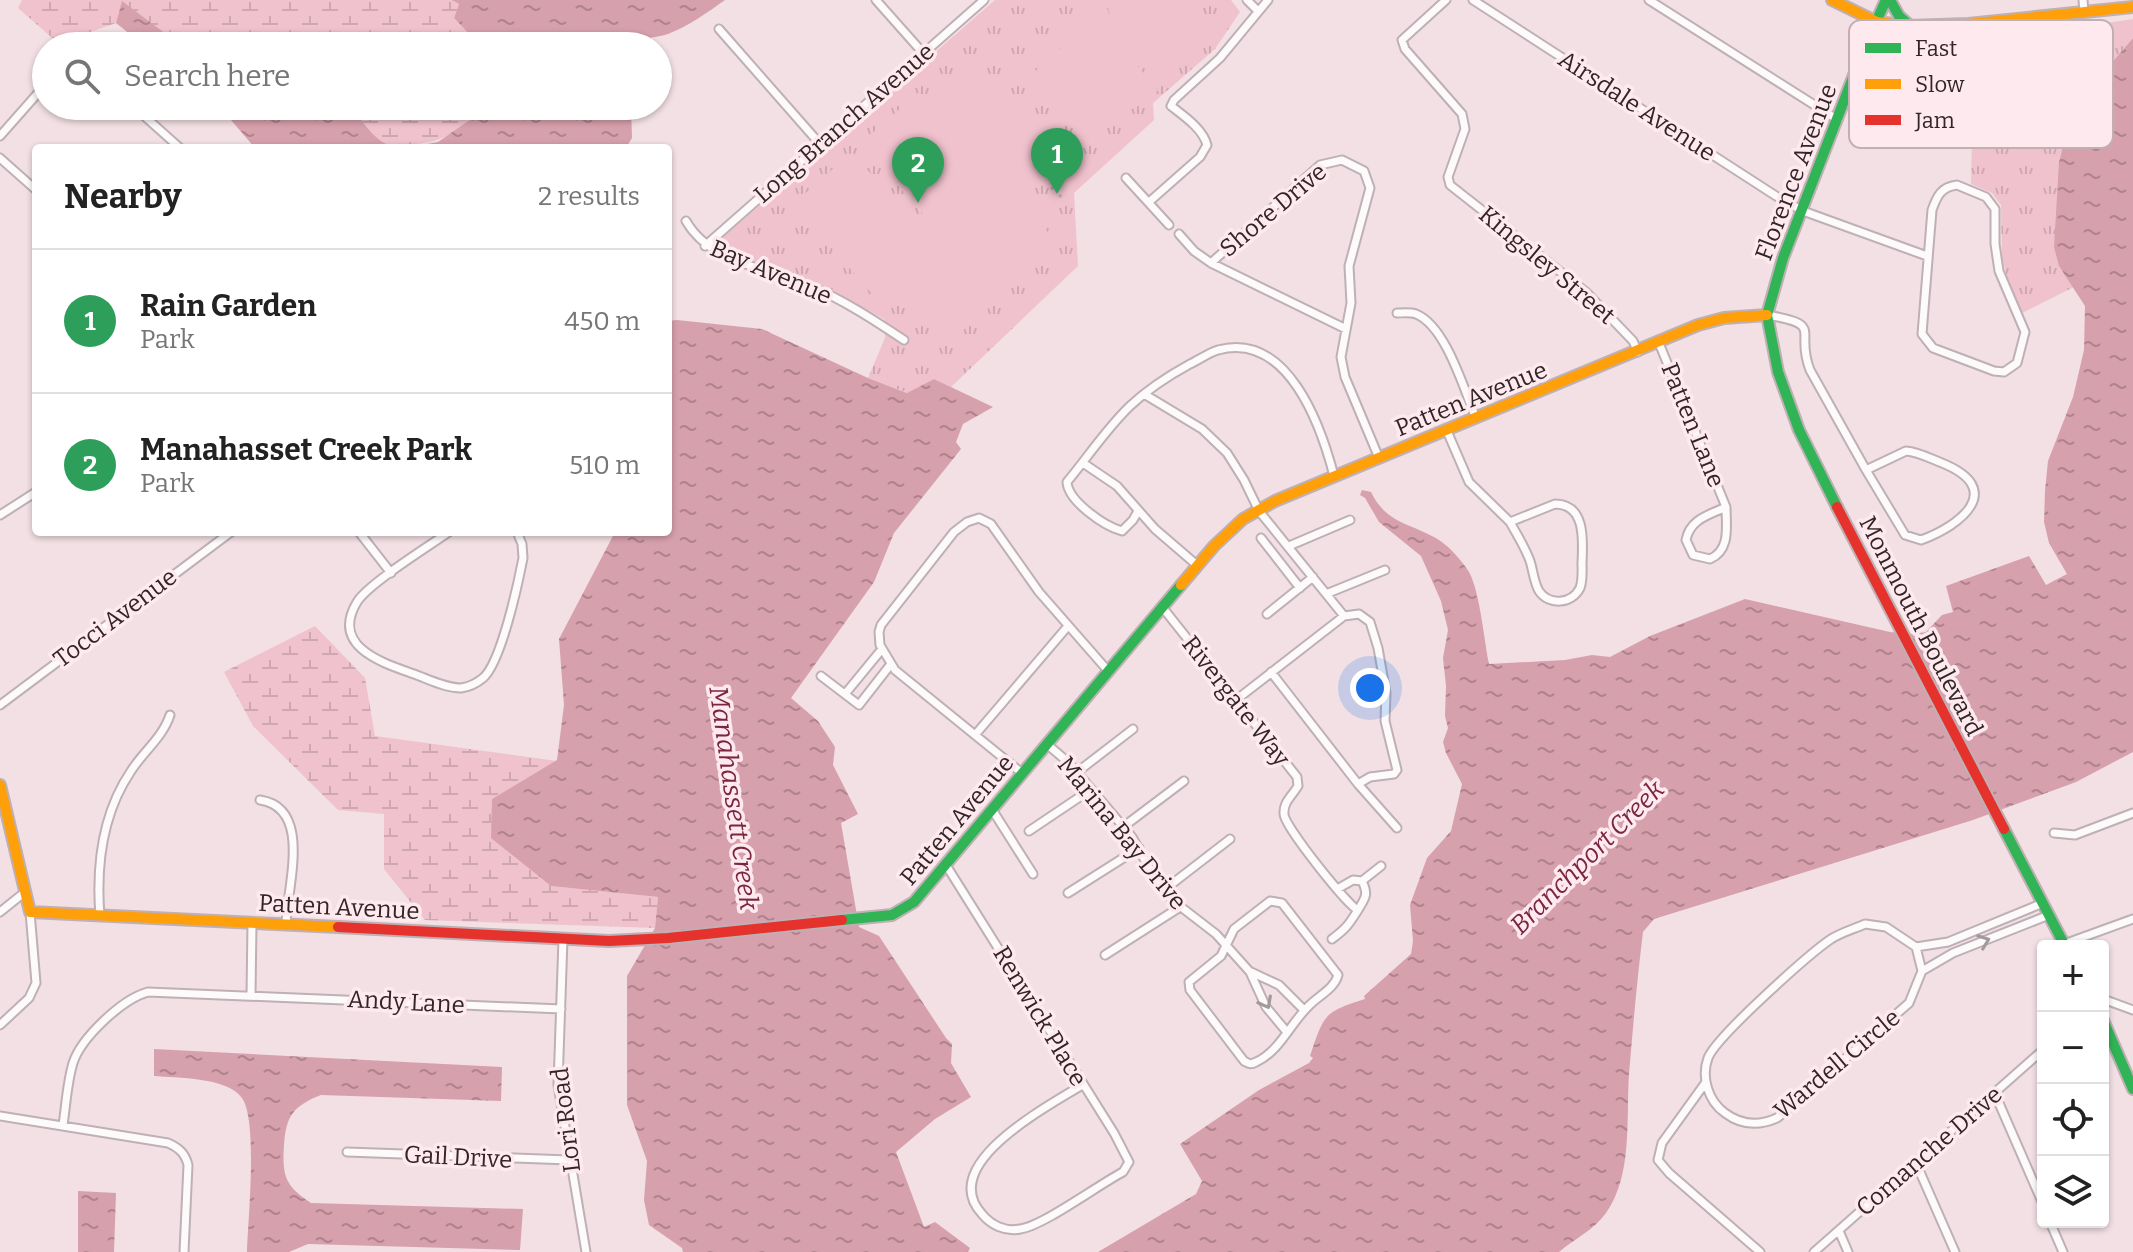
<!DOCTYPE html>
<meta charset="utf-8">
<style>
:root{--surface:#fff;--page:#f2f2f2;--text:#222;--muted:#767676;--line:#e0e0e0;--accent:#d93025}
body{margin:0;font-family:Bitter,serif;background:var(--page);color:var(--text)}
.controls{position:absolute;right:24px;bottom:24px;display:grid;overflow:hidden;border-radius:8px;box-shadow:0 2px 6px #0004}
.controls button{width:72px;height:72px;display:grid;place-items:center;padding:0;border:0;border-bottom:2px solid var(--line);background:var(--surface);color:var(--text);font:40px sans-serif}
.you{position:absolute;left:1370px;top:688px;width:28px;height:28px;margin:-20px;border:6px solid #fff;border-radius:50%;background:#1a73e8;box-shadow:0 0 0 12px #1a73e833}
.badge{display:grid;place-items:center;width:52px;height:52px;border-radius:50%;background:var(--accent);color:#fff;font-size:26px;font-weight:700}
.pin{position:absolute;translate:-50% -66px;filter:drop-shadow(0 2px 4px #0008)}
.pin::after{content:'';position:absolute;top:42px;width:28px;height:24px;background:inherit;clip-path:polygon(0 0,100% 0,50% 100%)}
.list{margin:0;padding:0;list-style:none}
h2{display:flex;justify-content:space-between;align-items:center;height:104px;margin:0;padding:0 32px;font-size:34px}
h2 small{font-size:26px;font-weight:400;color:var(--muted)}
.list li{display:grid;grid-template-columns:52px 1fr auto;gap:24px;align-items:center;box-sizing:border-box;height:144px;padding:0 32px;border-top:2px solid var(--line)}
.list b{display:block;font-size:30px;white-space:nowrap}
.list p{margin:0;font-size:26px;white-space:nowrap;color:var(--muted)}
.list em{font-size:26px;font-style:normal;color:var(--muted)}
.icon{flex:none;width:44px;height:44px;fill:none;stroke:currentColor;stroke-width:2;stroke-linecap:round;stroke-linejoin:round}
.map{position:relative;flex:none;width:2133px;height:1252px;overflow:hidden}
.search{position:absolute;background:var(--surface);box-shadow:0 2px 6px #0004;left:32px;top:32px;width:640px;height:88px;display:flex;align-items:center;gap:20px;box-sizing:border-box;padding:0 28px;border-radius:44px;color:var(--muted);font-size:30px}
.panel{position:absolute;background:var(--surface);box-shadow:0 2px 6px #0004;left:32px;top:144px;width:640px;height:392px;border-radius:8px}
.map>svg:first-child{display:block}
.grass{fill:url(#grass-tufts)}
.wetland{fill:url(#wetland-marsh)}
.garden{fill:url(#garden-dots)}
.pitch{fill:#f0c2cd}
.water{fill:url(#water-ripples)}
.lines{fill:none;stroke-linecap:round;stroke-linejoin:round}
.street-casing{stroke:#beb0b4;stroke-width:11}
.fast-casing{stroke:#beb0b4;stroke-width:14}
.slow-casing{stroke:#beb0b4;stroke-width:14}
.jam-casing{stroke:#beb0b4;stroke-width:14}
.street{stroke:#fdfafb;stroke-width:7}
.fast{stroke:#30b455;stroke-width:10}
.slow{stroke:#ff9f0a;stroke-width:10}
.jam{stroke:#e5322d;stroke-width:10}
.oneway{stroke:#a19a9c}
.labels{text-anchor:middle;stroke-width:7;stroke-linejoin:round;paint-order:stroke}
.street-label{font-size:24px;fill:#312528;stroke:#feeaee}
.water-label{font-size:26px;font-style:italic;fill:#7a2542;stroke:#feeaee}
.key{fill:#feeaee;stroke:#c0afb3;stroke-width:2}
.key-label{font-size:22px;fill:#312528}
</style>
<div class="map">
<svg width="2133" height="1252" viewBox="0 0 2133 1252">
<defs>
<pattern id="grass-tufts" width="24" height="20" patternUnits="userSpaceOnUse" patternTransform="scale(2)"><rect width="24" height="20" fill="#f0c2cd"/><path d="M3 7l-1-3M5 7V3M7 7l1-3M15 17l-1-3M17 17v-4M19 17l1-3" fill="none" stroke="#cea7b0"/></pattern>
<pattern id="wetland-marsh" width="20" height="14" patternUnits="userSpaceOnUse" patternTransform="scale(2)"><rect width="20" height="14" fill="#f0c2cd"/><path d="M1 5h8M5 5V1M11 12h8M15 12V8" fill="none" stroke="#cea7b0"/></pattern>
<pattern id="garden-dots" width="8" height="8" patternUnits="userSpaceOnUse" patternTransform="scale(2)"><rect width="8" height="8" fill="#f0c2cd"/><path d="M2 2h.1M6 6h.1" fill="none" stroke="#cea7b0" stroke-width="1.8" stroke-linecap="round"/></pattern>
<pattern id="water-ripples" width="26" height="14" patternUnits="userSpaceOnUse" patternTransform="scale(2)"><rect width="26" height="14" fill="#d7a0ad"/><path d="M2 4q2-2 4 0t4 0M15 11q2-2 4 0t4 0" fill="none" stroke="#af828d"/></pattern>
</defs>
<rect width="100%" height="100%" fill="#f2e0e4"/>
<path class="grass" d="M995 0H1231L1240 12 1215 49 1153 103 1154 120 1074 193 1078 266 951 387 934 379 908 393 868 378 885 338 884 319 814 281 726 252 721 247V239Z
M2133 19V38L2084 95 2065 138 2059 162 2062 270 2074 287 2022 313 2009 285 2002 258 2001 205 1992 193 1971 184 1972 140 1995 83C1991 81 1987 80 1985 75 1980 66 1977 37 1989 32 2000 27 2018 29 2030 28L2035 30 2039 43 2052 52 2074 28Z"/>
<path class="wetland" d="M22 0H452L459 4 454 18 470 35 475 46H182L122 2 116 23 58 43 18 8Z
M358 106H479C464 130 444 141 417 144 403 146 394 150 381 142 370 135 363 123 356 113Z
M315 626 365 678 375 736 557 761 492 799 551 886 658 897 655 928 425 920 384 869V814L338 810 253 726 224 672Z"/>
<path class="garden" d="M1048 194a10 10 0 1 1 20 0a10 10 0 1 1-20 0Z"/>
<path class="pitch" d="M1116 0H1200L1197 53 1165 78 1109 13 1108 9Z
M1099 20 1158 90C1120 131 1059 121 1024 82L1087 23Z
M978 61 981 64V70L1055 155 1027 179 1006 192 948 243 861 143 919 92 931 106 972 70 973 63Z
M852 152 938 252 880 303 793 204Z
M1018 198 1060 246 952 340 910 292Z"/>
<path class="water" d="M452 0H725C707 13 688 26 668 34 654 39 641 36 631 46H475L470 35 454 18 459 4Z
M122 1 182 46H145L116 23Z
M2133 38V752L2076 782 1973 820 1654 919 1643 932C1637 980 1633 1027 1629 1074 1626 1118 1633 1175 1606 1213 1594 1230 1574 1239 1559 1252H1098L1196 1194 1202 1181 1180 1144 1259 1090 1309 1063 1313 1058 1310 1056C1324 1014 1324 1012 1365 999L1364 996 1411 954 1413 941 1410 905 1427 858 1451 831 1462 784 1446 753 1443 742 1448 728 1445 716 1446 686 1443 658 1448 630 1441 601 1421 556 1379 522 1365 498 1360 495 1362 490 1371 492C1387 525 1412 523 1439 540 1451 548 1462 561 1469 572 1480 592 1484 640 1489 664L1565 660 1592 655 1610 657 1650 636 1745 599 1890 632 1912 634 1926 632 1942 615 1953 612 1946 586 2029 556 2046 585 2067 574 2049 543 2044 522 2045 491 2048 461 2073 397 2084 350 2085 306 2059 266 2054 247 2059 162 2065 138 2084 95Z
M219 106H358L356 113C368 129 377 143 397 148H255Z
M479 106H631L632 138 626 148H406L438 142 471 119Z
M677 320 762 329 868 378 907 393 934 379 993 407 963 424 956 442 961 449 894 533 874 582 791 698 818 721 835 747 833 765 858 814 841 823 859 927 879 936 946 1038 952 1044 951 1063 971 1097 935 1119 896 1152 924 1227 935 1222 970 1248 968 1252H683L682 1248 649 1225 644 1200 647 1161 627 1105V976L655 928 658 897 551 886 491 838 492 799 557 760 564 705 559 639 615 532H668V321Z
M154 1049 502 1067 501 1101 321 1095C293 1106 286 1116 284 1145 282 1176 285 1186 311 1203L523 1209 520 1250 308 1244 289 1252H247C248 1221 258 1120 242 1098 227 1077 177 1078 154 1076Z
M78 1191 116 1193 114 1252H78Z"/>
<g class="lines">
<defs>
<path id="street" d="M876 0 923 53
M1247 0 1258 11
M1446 0 1402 40 1405 49 1462 114 1465 129 1448 177 1450 185 1586 292 1633 341 1638 352
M1473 0 1776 196 1803 211 1927 256
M1649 0 1838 120
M2083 0 2084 12
M1972 23C1976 55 1970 84 2007 92 2028 86 2054 37 2058 16
M719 29 820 144
M133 106 180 148
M0 136 46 84
M0 158 36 190
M1126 178 1169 225
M1957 185 1986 197 1995 209V244L1999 271 2025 332 2017 363 2004 372 1994 371 1933 348 1922 334 1932 210C1937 196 1941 187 1957 185Z
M1149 202 1200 157 1207 145C1203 129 1184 116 1171 106L1174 100 1220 58 1268 0
M686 221C710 263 766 268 808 285 842 299 874 320 904 340
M1179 234 1194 251 1211 263 1346 329
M705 246 984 0
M1211 263 1320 165 1342 160 1364 171 1370 188 1349 266 1351 303 1341 357 1345 377 1379 458
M1397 313C1403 313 1410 312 1416 314 1446 326 1464 390 1476 418
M1767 315C1826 325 1794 330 1810 370L1866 470
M1659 343 1726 507
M1144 394 1202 429 1227 453 1244 480 1259 511 1344 616 1359 614 1370 622 1378 648 1386 693 1385 721 1397 770 1394 774 1370 777 1358 784
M1447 431 1469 482 1510 522
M1906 451C1919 452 1931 459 1942 463 2006 489 1962 525 1921 540L1905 535 1866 470Z
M1083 463 1117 486 1155 529 1198 566
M1555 504C1586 504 1583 541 1582 563 1582 571 1583 580 1580 588 1572 604 1549 606 1539 591 1534 583 1533 570 1530 561 1525 547 1517 535 1510 522Z
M1726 507C1726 526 1731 550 1710 559L1693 555 1686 540C1690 519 1709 515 1726 507Z
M1138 511 1133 520 1122 531C1104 526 1068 501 1067 482 1088 457 1106 429 1130 406 1148 389 1168 376 1190 364 1199 360 1208 353 1218 350 1288 331 1321 426 1334 476
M0 515 36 492
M359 532 391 573
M449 532C429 546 368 584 357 602 330 647 383 663 414 674 428 679 445 688 461 688 468 687 477 683 483 678 501 663 518 584 523 558L522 544 517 532
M1261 538 1300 588
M1289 546 1350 520
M1326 594 1385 570
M1163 608 1297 777 1298 786C1292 796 1283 802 1284 814 1284 826 1348 906 1358 910
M1267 614 1313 577
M1271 672 1358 784 1397 828
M821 676 859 705 891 664
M845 694 882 649
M1236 700 1344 616
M0 705 231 532
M975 735 1068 626
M1048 745 1069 763 1132 837 1153 875 1172 900 1216 934 1250 972 1266 1007 1286 1031
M1076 773 1133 729
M1023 774 895 670 880 645 879 632 881 625 954 532 967 522 979 518 991 524 1039 592 1109 672
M260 800C313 808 287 886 286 924
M993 811 1033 874
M1123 827 1184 781
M1029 831 1090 790
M2054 833 2075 835 2133 813
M946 865 1114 1133 1129 1162 1123 1172C1098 1185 1043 1226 1020 1229 1005 1232 991 1225 982 1214 936 1164 1049 1106 1082 1085
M1362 881 1381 866
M1164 890 1230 839
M1068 893 1139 848
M1270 901 1282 903 1338 975C1335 987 1322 994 1313 1002 1292 1019 1281 1051 1256 1062 1250 1065 1250 1064 1244 1061L1190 990 1189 982 1221 956 1234 929Z
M0 912 25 892
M100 916C96 866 102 814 131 771 143 752 163 737 170 715
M1865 924 1886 927 1916 947 1922 971 1909 1003 1777 1118C1759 1126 1741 1125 1725 1113 1708 1101 1701 1077 1708 1058 1716 1037 1809 954 1831 939 1842 932 1854 929 1865 924Z
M563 939 558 1085 586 1252
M1332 939C1347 928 1349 924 1358 910 1365 898 1369 895 1362 881L1353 880 1339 888
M2064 944 2133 919
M1916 947 1948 942 2043 903
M1105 955 1180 907
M1922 971 1953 953 2049 915
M1251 972 1279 985 1304 1010
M251 995 252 923
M2103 999 2133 1010
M0 1025 29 998 36 983 30 912
M1706 1082 1662 1143 1658 1160 1669 1173 1760 1252
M1995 1094 2043 1204
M0 1116 168 1143C179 1148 185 1153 188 1165L184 1252
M63 1125C66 1105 67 1083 73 1063 81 1038 122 999 148 992L561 1009
M347 1152 569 1160
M1916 1163 1955 1252
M2050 1222 2063 1252
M1839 1231 1848 1252
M1814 1252 2043 1050"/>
<path id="fast" d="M1890 0 1899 16 1908 24
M1837 507 1799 430 1778 372 1767 315 1783 258 1866 44 1886 0
M2004 829 2065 946
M842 920 892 915 914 902 1181 585
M2103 1020 2133 1089"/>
<path id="slow" d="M1832 0 1877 22 1909 26 1968 24 2133 7
M1181 585 1214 546 1243 519 1275 501 1698 325 1724 318 1767 315
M0 785 30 912 338 927"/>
<path id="jam" d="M1837 507 2004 829
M338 927 609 941 668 938 842 920"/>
</defs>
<use href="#street" class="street-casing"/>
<use href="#fast" class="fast-casing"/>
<use href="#slow" class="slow-casing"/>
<use href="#jam" class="jam-casing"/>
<use href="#street" class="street"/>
<use href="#fast" class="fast"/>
<use href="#slow" class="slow"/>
<use href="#jam" class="jam"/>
</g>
<defs><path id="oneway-chevron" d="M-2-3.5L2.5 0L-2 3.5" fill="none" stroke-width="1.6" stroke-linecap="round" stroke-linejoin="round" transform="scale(2)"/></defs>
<g class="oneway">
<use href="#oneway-chevron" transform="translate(1984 941) rotate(-21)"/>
<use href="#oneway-chevron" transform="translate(1266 1003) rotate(62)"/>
</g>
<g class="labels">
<g class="street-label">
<text transform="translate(1637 106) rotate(33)" y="8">Airsdale Avenue</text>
<text transform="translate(844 123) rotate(-41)" y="8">Long Branch Avenue</text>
<text transform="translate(1796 172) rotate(-69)" y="8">Florence Avenue</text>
<text transform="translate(1273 210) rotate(-40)" y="8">Shore Drive</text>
<text transform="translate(1547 265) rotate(40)" y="8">Kingsley Street</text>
<text transform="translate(771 272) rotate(23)" y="8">Bay Avenue</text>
<text transform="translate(1471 399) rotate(-22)" y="8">Patten Avenue</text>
<text transform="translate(1693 425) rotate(68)" y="8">Patten Lane</text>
<text transform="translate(115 618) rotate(-37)" y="8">Tocci Avenue</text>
<text transform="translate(1921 626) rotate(63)" y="8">Monmouth Boulevard</text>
<text transform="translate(1236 701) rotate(52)" y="8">Rivergate Way</text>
<text transform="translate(957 820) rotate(-50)" y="8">Patten Avenue</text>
<text transform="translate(1122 833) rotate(51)" y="8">Marina Bay Drive</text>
<text transform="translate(339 907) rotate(3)" y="8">Patten Avenue</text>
<text transform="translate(406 1002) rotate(3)" y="8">Andy Lane</text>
<text transform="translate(1040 1016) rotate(59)" y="8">Renwick Place</text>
<text transform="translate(1837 1064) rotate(-40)" y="8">Wardell Circle</text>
<text transform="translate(566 1120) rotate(-97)" y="8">Lori Road</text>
<text transform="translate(1929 1151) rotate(-41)" y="8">Comanche Drive</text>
<text transform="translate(458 1157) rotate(3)" y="8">Gail Drive</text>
</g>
<g class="water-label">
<text transform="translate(734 798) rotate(82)" y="9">Manahassett Creek</text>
<text transform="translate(1587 857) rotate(-45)" y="9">Branchport Creek</text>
</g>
</g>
<rect x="1849" y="20" width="264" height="128" rx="12" class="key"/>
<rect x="1865" y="43" width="36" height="10" fill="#30b455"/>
<rect x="1865" y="79" width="36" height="10" fill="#ff9f0a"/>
<rect x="1865" y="115" width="36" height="10" fill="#e5322d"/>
<g class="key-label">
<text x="1915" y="56">Fast</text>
<text x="1915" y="92">Slow</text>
<text x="1915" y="128">Jam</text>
</g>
</svg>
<div class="controls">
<button>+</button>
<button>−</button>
<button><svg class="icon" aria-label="locate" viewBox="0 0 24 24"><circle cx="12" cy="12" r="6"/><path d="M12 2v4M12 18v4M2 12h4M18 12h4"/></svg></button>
<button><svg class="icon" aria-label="layers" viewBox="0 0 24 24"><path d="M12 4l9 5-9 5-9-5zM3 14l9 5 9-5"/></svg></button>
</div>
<div class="you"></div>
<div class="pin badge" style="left:1057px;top:194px;background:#2e9e5b">1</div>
<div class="pin badge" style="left:918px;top:203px;background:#2e9e5b">2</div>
<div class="search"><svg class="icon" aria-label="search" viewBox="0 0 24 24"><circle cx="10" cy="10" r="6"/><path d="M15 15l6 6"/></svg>Search here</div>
<section class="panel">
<h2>Nearby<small>2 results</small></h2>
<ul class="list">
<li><span class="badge" style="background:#2e9e5b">1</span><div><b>Rain Garden</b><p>Park</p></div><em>450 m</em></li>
<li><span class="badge" style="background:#2e9e5b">2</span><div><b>Manahasset Creek Park</b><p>Park</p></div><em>510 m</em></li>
</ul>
</section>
</div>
